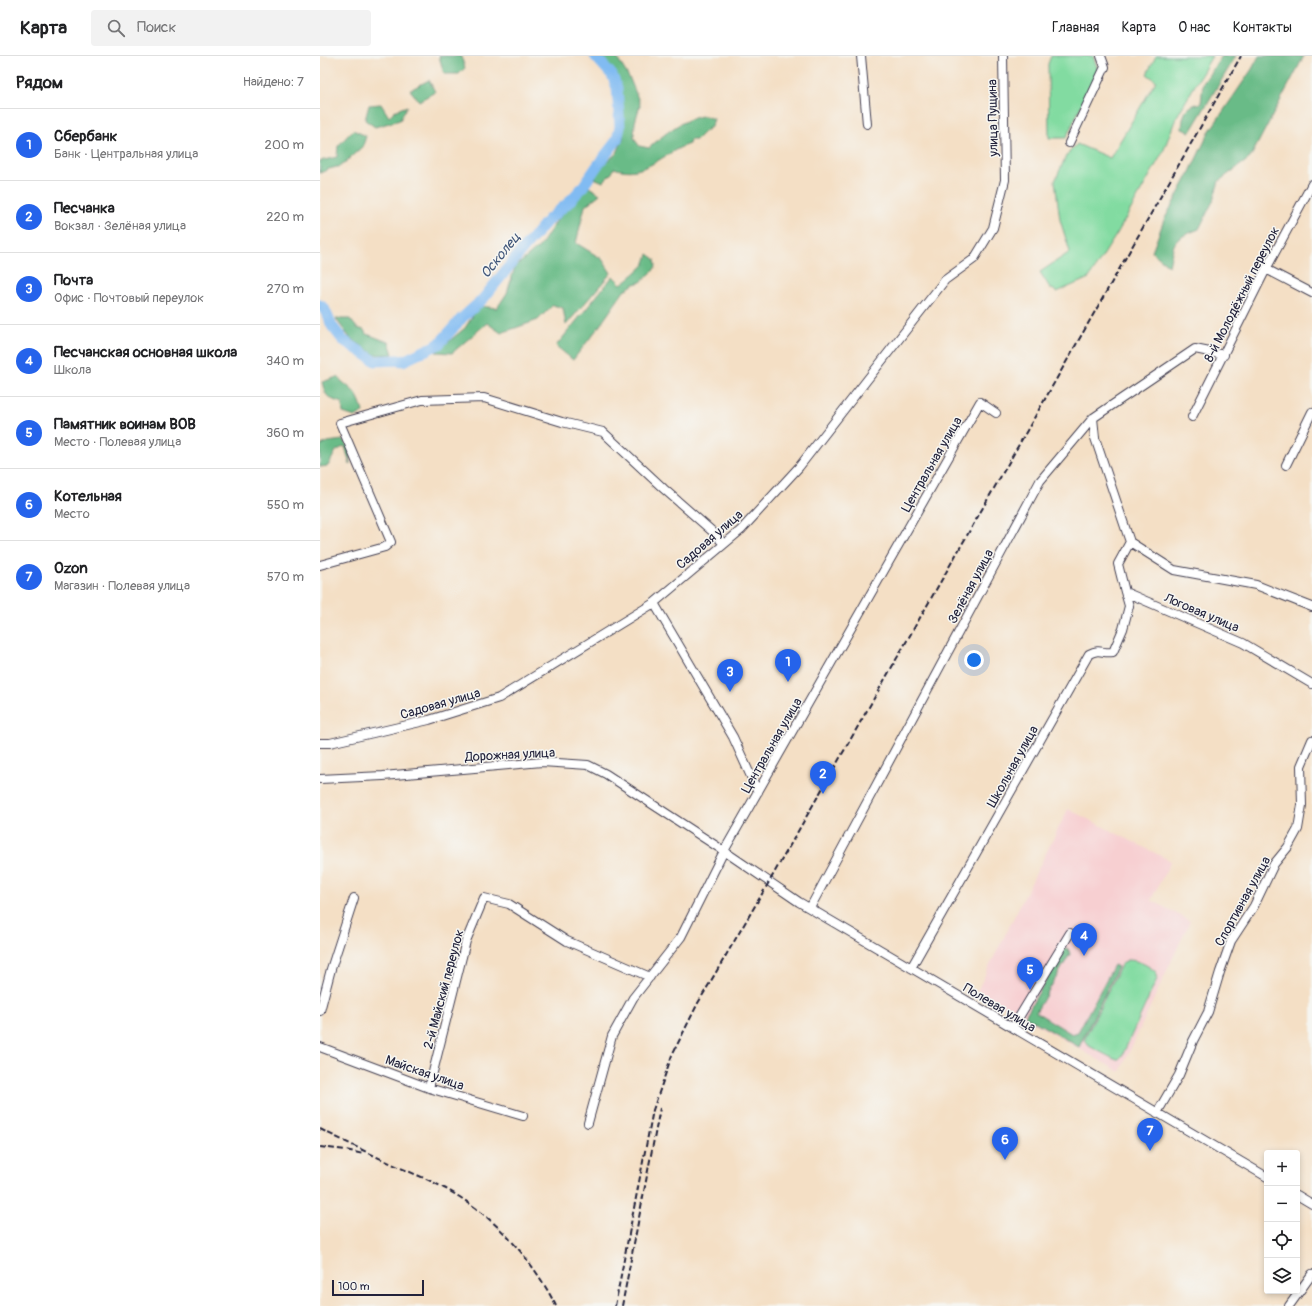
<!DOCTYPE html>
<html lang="ru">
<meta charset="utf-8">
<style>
:root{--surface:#fff;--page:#f2f2f2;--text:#202124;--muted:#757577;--line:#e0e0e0;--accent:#2563eb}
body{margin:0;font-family:Pangolin,sans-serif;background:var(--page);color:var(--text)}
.controls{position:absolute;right:12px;bottom:12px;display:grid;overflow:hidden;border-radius:4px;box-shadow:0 2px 6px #0003}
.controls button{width:36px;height:36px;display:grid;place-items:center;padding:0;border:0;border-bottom:1px solid var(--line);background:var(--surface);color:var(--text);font:20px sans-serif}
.scale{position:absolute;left:12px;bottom:10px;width:92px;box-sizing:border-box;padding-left:4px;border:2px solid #22223b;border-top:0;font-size:11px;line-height:14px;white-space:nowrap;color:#22223b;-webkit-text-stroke:3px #f6f6f2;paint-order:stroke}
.you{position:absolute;left:654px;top:604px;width:14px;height:14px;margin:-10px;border:3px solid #fff;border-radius:50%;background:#1a73e8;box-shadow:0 0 0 6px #1a73e833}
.badge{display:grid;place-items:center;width:26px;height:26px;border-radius:50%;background:var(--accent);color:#fff;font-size:13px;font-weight:700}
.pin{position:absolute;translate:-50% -33px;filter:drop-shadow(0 1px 2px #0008)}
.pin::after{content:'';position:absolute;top:21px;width:14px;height:12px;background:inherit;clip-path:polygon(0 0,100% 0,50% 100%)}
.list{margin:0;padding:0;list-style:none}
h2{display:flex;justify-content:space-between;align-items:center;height:52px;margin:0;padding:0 16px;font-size:17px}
h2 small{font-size:13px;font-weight:400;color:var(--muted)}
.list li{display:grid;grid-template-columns:26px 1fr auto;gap:12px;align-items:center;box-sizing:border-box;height:72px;padding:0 16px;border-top:1px solid var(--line)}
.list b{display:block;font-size:15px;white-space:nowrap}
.list p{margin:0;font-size:13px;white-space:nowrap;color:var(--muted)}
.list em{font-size:13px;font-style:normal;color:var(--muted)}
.icon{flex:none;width:22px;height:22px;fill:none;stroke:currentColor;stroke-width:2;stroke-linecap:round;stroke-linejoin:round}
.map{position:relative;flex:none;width:992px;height:1250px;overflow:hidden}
header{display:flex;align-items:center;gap:24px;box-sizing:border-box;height:56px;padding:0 20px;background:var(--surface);border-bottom:1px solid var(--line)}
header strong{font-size:19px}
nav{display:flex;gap:22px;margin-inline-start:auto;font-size:14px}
.search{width:280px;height:36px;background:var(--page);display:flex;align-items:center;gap:10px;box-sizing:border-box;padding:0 14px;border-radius:4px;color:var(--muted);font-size:15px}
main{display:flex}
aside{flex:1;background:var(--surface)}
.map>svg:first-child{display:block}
.built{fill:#f7cfd1}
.green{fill:#82dba1;stroke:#527e6e}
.forest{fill:#69bb87;stroke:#466e61}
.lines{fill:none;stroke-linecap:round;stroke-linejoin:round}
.river{stroke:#81bbf2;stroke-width:11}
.minor-casing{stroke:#423e50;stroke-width:10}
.minor{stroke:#fff;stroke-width:8}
.rail{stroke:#22223b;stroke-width:2;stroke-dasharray:6 3;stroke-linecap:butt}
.labels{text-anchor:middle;stroke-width:3;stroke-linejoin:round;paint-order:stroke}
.street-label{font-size:13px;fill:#22223b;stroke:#f6f6f2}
.water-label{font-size:14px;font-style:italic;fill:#43587b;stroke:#f6f6f2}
</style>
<header>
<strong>Карта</strong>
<div class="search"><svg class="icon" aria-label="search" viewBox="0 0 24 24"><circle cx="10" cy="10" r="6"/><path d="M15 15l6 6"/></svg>Поиск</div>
<nav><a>Главная</a><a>Карта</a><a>О нас</a><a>Контакты</a></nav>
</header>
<main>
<aside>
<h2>Рядом<small>Найдено: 7</small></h2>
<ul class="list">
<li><span class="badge">1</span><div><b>Сбербанк</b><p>Банк · Центральная улица</p></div><em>200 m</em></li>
<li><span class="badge">2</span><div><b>Песчанка</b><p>Вокзал · Зелёная улица</p></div><em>220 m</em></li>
<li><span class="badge">3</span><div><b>Почта</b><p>Офис · Почтовый переулок</p></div><em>270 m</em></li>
<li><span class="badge">4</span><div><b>Песчанская основная школа</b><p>Школа</p></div><em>340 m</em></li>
<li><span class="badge">5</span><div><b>Памятник воинам ВОВ</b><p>Место · Полевая улица</p></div><em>360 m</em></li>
<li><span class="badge">6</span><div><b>Котельная</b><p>Место</p></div><em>550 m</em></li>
<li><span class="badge">7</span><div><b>Ozon</b><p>Магазин · Полевая улица</p></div><em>570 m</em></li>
</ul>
</aside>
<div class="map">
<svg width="992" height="1250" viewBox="0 0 992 1250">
<rect width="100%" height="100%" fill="#f6f6f2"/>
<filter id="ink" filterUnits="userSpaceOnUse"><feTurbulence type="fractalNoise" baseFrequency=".025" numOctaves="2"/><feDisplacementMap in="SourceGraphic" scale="8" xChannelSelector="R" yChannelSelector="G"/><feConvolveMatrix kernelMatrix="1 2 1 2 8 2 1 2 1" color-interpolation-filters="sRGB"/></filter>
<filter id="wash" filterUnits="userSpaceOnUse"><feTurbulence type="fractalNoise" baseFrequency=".012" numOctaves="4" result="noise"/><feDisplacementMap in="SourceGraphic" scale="16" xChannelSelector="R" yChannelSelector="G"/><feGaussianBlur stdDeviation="0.9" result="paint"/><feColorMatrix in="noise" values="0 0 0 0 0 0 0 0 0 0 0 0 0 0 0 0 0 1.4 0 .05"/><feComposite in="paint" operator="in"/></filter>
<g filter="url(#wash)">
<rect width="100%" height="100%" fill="#f4dfc5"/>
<path class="built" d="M748 753 851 805 831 844 870 865 800 1016 657 935Z"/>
<path class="green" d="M731 0H773L778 14 746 82H729L728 8Z
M836 0H892L856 62 843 96 798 176 769 222 737 236 730 232 720 216 750 196 740 164 735 125 746 100 757 88 790 102 836 25 827 18Z
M808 904C818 904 828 909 836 916L837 923 802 1000 799 1003H794L769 990 766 986 765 982 802 907Z"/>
<path class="forest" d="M119 0H141L145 12 139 18H124Z
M281 0H296L310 23 317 40 320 49 315 66 314 81 319 90 329 92C343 79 362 63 382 60 386 60 390 62 394 63L391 71 385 75 376 84H370L369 88C342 97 325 123 294 112L292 117 283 126 274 122 283 109 297 97 303 83 304 65 301 32 296 20Z
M902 0H916L870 76 862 73C863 58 865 50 881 47L883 27Z
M939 0H984L930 102 899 125 893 145 879 173C852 184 855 183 849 210L832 196 844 164 868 120 889 76 932 13Z
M109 24 115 36 99 45 90 34Z
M61 48 69 61 74 55 87 50 80 64 55 71 45 64 49 49Z
M33 74 46 80 43 90 21 110 9 113 0 117V105L17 101 18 90Z
M269 131 280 138 265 150 256 187 282 203 291 217 246 269 243 252 233 249 218 264 181 277 167 267 132 297 116 296 145 272 159 250 177 252 187 237 195 211 221 189 237 164Z
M328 198 335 203 336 210 333 215 321 226 314 228 304 235 281 268 253 304 236 290 293 220 301 228C306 225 323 211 325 207 326 204 327 201 328 198Z
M16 263H30L37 272 44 274 46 278C54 280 61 284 69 286L73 298 55 299 30 282Z
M17 321C32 335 38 334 43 356L35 361 23 357 22 347C7 342 6 341 2 326Z
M23 384 30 392V409L25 390 16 395 8 410 0 411V390L7 386Z
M748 892 750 898 716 956 752 978 758 976 794 909 798 911 759 991 705 960 744 893Z"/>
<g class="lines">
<path class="river" d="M0 249 4 252 12 270 23 284 55 305 77 304 83 305 119 288 142 262 163 243 203 193 228 164 248 147 262 132 277 110 297 84 300 71 297 32 292 19 275 0"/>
</g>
</g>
<g filter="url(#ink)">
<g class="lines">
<defs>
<path id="minor" d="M541 0 547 68
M749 87 785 11 781 0
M946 213 992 237
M872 361 946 213 992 128
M773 362 775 382 810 486 854 514 936 529 992 551
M966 409 992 356
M810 486 798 508 805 536 923 587 992 628
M0 509 65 491 71 486 20 367 102 344 164 342 242 366 283 376 344 433 393 476 404 488
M334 547 413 681 438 736
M0 687H10L109 664 179 642 334 547 421 474 479 411 625 224 654 203 673 172 685 124 683 0
M0 723 63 720 222 706 268 709 286 718 404 795 479 846 947 1121
M490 852 720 425 773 362 875 293 904 299
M591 912 769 598C781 592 782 598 793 596L803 573 809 550 805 536
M0 955 11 913 34 842
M696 966 750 877
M0 991 109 1032 203 1060
M109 1032 146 885 164 842 189 848 247 885 330 921
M837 1057 859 1019 873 985 888 956 900 916 911 885 934 850 954 808 968 791 978 773 982 749 981 710 992 684
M268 1067 292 980 313 942 361 881 404 795 660 346 676 357
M977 1139 992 1148
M969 1250 992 1218"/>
</defs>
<use href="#minor" class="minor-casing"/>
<use href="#minor" class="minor"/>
<path class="rail" d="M0 1073C24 1085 48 1097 72 1108 89 1116 108 1123 124 1132 172 1157 212 1202 236 1250
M0 1091 26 1094 43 1098
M295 1250 333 1054 352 999 378 947 449 826 921 0
M302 1250 340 1052"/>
</g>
</g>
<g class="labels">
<g class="street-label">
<text transform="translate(672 62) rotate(-91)" y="5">улица Пущина</text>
<text transform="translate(921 238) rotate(-63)" y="5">8-й Молодёжный переулок</text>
<text transform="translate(611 408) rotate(-60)" y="5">Центральная улица</text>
<text transform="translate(389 483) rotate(-41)" y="5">Садовая улица</text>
<text transform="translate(650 530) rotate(-62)" y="5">Зелёная улица</text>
<text transform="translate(882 556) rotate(23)" y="5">Логовая улица</text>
<text transform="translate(120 647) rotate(-16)" y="5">Садовая улица</text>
<text transform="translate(451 689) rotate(-60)" y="5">Центральная улица</text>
<text transform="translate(190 698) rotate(-3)" y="5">Дорожная улица</text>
<text transform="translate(692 710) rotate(-61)" y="5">Школьная улица</text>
<text transform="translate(922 845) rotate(-61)" y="5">Спортивная улица</text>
<text transform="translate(123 933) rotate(-75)" y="5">2-й Майский переулок</text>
<text transform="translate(680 951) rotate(31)" y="5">Полевая улица</text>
<text transform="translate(105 1016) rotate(19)" y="5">Майская улица</text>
</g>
<g class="water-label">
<text transform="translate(180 199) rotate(-51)" y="5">Осколец</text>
</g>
</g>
</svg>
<div class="controls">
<button>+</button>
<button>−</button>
<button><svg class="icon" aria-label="locate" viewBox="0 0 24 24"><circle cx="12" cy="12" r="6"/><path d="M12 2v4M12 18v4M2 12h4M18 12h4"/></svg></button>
<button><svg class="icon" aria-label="layers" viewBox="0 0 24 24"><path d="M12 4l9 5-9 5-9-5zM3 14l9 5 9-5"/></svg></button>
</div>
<div class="scale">100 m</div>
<div class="you"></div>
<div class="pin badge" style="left:468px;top:626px">1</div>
<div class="pin badge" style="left:503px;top:738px">2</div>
<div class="pin badge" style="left:410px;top:636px">3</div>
<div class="pin badge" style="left:764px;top:900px">4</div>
<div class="pin badge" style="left:710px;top:934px">5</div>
<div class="pin badge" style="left:685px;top:1104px">6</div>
<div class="pin badge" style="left:830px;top:1095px">7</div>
</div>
</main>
